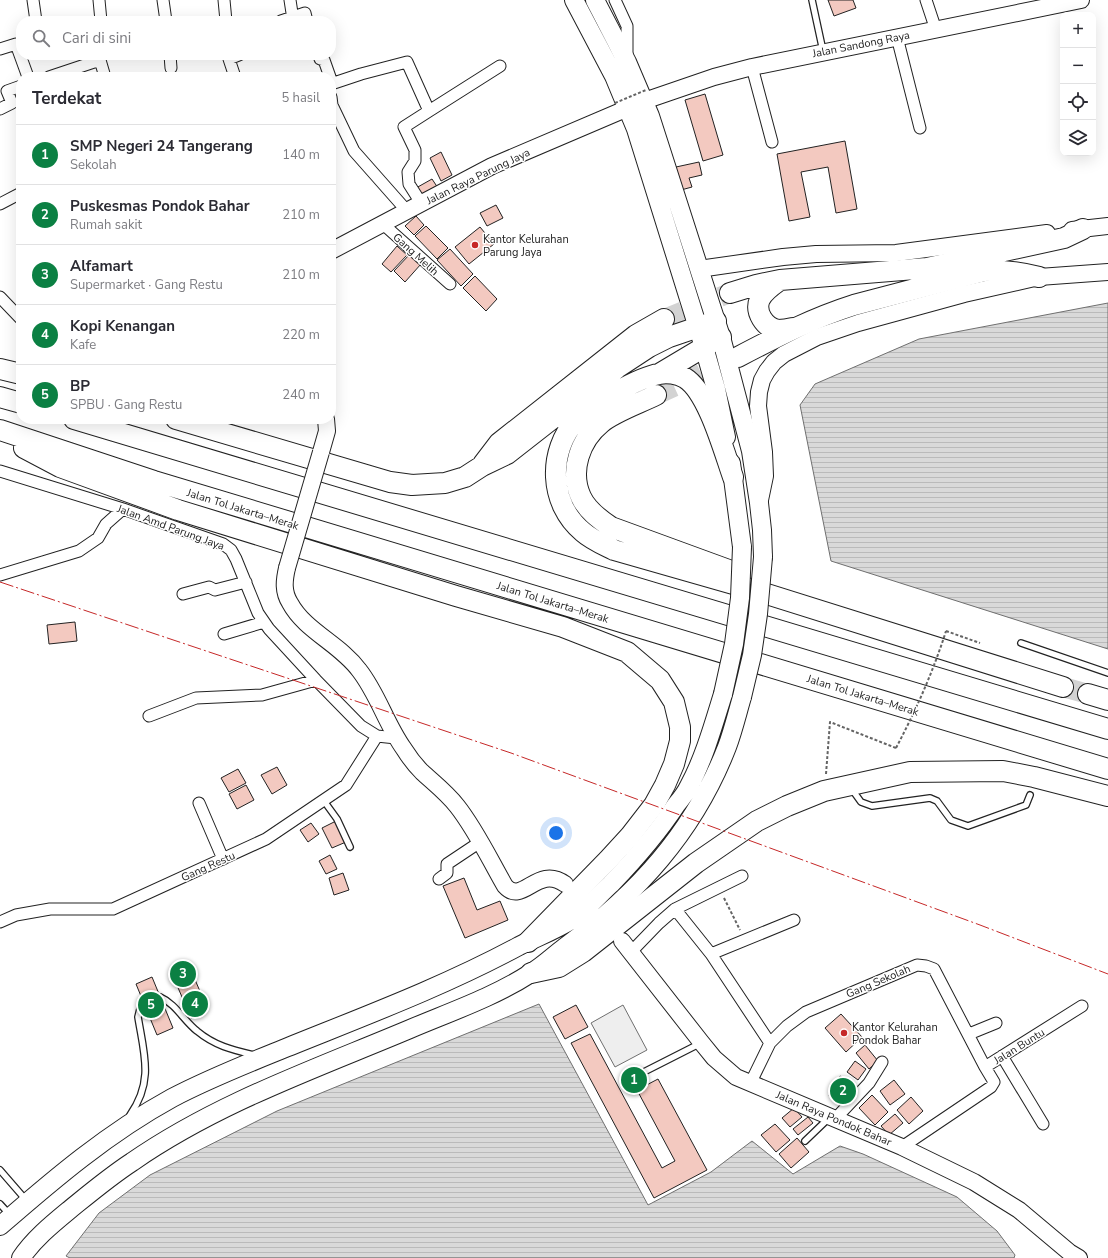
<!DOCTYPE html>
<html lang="id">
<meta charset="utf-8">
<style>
:root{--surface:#fff;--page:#f2f2f3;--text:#2b2b33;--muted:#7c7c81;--line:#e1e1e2;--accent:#0b8043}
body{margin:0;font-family:"Nunito Sans",sans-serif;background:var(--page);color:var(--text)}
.controls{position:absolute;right:12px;top:12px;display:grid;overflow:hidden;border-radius:8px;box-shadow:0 4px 16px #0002}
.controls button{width:36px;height:36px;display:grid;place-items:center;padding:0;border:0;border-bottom:1px solid var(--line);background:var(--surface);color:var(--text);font:20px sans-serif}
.you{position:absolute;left:556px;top:833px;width:14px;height:14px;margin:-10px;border:3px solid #fff;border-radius:50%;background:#1a73e8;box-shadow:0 0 0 6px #1a73e833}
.badge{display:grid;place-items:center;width:26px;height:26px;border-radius:50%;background:var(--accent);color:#fff;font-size:13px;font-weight:700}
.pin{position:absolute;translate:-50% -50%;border:2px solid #fff;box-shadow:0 1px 4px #0006}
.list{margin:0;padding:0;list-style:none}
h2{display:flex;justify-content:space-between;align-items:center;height:52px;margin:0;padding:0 16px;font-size:17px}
h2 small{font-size:13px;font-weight:400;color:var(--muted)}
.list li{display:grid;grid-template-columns:26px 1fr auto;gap:12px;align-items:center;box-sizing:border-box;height:60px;padding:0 16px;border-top:1px solid var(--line)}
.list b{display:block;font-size:15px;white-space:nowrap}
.list p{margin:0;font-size:13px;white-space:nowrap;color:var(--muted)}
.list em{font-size:13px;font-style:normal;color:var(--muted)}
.icon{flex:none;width:22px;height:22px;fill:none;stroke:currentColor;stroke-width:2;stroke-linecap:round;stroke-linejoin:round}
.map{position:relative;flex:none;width:1108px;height:1258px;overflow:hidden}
.search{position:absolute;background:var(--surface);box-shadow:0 4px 16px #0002;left:16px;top:16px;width:320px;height:44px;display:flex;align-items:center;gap:10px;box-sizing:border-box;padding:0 14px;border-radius:16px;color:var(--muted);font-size:15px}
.panel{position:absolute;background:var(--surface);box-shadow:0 4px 16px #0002;left:16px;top:72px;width:320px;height:352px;border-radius:16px}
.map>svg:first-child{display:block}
.grass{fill:#eee;stroke:#6f6f6f}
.water{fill:url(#water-rules);stroke:#6f6f6f}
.building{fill:#f3c9c0;stroke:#222}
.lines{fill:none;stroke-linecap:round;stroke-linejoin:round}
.highway-tunnel{stroke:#d3d3d3;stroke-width:20;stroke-dasharray:20 10;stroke-linecap:butt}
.lane-casing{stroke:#222;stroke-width:8}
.street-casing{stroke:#222;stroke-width:13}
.secondary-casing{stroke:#222;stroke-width:18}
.primary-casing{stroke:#222;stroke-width:20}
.highway-casing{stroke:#222;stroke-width:22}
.path{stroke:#646464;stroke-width:2;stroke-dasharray:3 2;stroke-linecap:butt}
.lane{stroke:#fff;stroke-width:5.5}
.street{stroke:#fff;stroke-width:11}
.secondary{stroke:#fff;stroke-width:16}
.primary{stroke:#fff;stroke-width:18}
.highway{stroke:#fff;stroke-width:20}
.secondary-bridge-casing{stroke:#222;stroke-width:18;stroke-linecap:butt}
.primary-bridge-casing{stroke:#222;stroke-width:20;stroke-linecap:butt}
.path-bridge{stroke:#646464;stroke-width:2;stroke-dasharray:3 2;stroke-linecap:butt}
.secondary-bridge{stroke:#fff;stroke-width:16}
.primary-bridge{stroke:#fff;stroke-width:18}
.power{stroke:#c62828;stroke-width:1;stroke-dasharray:14 3 2 3;stroke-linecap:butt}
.poi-dot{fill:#c62828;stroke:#fff;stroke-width:1.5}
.labels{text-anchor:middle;stroke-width:3;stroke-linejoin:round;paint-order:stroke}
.street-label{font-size:11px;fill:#222;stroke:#fff}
.poi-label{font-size:11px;fill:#222;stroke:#fff;text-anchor:start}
</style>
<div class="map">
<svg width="1108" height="1258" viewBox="0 0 1108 1258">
<defs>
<pattern id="water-rules" width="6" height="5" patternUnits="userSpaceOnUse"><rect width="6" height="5" fill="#d9d9d9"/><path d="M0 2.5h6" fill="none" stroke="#bababa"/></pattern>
</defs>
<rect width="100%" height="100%" fill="#fff"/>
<path class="grass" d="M623 1005 647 1050 615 1067 591 1023Z"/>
<path class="water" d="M1108 303V649L831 561 800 405 815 384 919 339Z
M539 1004 648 1205 711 1172 752 1141 793 1174 840 1146 863 1154 957 1197 997 1231 1015 1255 1014 1258H70L66 1256 99 1213 150 1175 277 1111Z"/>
<path class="building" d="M828 0H853L856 8 834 16Z
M705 94 723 155 703 161 685 100Z
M845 141 857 209 836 213 828 167 801 172 810 217 789 221 777 154Z
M441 152 452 175 441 181 430 158Z
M699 162 702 175 689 178 692 187 681 190 676 167Z
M432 179 438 188 422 198 416 188Z
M496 205 503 218 487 226 480 213Z
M416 216 424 225 414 235 405 226Z
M426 226 448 248 437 259 415 236Z
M480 227 494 244 469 264 455 247Z
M397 246 407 255 391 272 382 264Z
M450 249 473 274 461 286 437 260Z
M410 254 421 264 405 282 394 271Z
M475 276 497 299 486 311 463 288Z
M75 622 77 641 49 644 47 625Z
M277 767 287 785 272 794 261 775Z
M238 769 246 783 229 792 221 778Z
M246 785 254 800 237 809 229 794Z
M336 821 346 842 332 848 322 828Z
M311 823 319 834 308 842 300 830Z
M330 855 337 869 326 874 319 861Z
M343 873 349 890 334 895 329 878Z
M464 878 477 910 500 901 508 920 465 938 443 886Z
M190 968 208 1010 191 1018 173 976Z
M152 977 173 1028 157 1035 136 984Z
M576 1005 588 1027 565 1039 553 1017Z
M841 1014 862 1037 846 1052 825 1028Z
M590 1034 662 1168 675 1161 637 1090 658 1079 707 1170 654 1198 571 1043Z
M865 1045 878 1061 869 1069 856 1053Z
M855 1061 866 1069 858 1080 847 1072Z
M840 1076 857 1086 847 1106 829 1096Z
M894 1080 905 1094 890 1105 880 1091Z
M872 1095 888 1112 875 1125 859 1108Z
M911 1097 923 1111 909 1124 897 1110Z
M794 1108 802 1117 790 1127 782 1118Z
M895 1114 903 1123 889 1135 881 1126Z
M808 1117 813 1123 798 1135 793 1129Z
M775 1124 790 1140 776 1152 761 1135Z
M797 1138 809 1152 791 1168 779 1154Z"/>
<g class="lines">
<path class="highway-tunnel" d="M664 319 730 293
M656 395 727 362
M1063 687 1088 694"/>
<defs>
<path id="lane" d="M812 0 823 51
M1021 643 1108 673
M851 788 861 802 872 806 930 798 937 801 951 820 968 826 1026 805 1030 795
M324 801 337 819 350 847
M160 997C176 1004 184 1021 197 1031 215 1046 233 1050 254 1055
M632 1078 699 1044
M130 1115C154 1081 144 1054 138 1017L140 1009 144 1004
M805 1141 829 1118
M0 1170 26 1200
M0 1204 10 1215"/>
<path id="street" d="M33 0 36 21
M99 0 101 21
M163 0 166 21
M224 0 226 21
M290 0 292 13
M615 0 627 26V57
M926 0 936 30
M281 21 305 13 307 21
M897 37 920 128
M0 49 16 44 28 77
M170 55 171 68
M319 55 320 59 324 60 330 77
M752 67 772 142
M49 77 100 60 105 77
M235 77 229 59 239 55
M331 84 361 74 407 62 429 111 500 66
M331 97 332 105 354 151 407 211
M0 109 12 103 7 91 21 86
M421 203 409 184 408 172 415 161V150L404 127 429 111
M0 204 21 193
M383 224 450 284
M0 297 21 319
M0 471 123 509 223 544 231 550 236 559 258 613 269 629 316 680 361 726 377 736 396 738
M0 575 79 551 98 538 106 524 123 509
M183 594 209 587 215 590 246 582
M224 634 264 622
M149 716 196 698 262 695 316 680
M199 803 223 859
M439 879 447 873V864L480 842
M675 909 711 954 770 1043
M0 922 16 915 50 909H113L266 839 346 785 377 736
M631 952 659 923 675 909 742 876
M711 954 794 920
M969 1034 996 1023
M1002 1056 1043 1124
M750 1084 770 1043 787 1026 806 1012 917 965 926 966 934 969 985 1067
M836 1118 869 1083 882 1062
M902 1147 991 1087 994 1082 985 1067 1082 1006"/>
<path id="secondary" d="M644 101 714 77 752 67 1081 0
M1072 230 1108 226
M331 251 492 166 628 108
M699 269 783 257 816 254 896 253 1047 233
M321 452 327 431 326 419
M760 500 765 476 764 452 758 406 759 392 762 380 767 371 774 362 784 354 817 337 858 323 964 294 1039 277 1108 272
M287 568C284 581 283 592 290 603 305 631 340 644 359 670 378 694 386 724 404 749 409 757 415 765 422 772 434 783 447 793 457 806 476 830 490 860 505 886 523 906 537 864 565 884
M622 941 701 1042 714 1058 736 1077 902 1147 974 1182 1019 1210 1069 1252 1079 1258"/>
<path id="primary" d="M574 0 614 76 636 129 704 347 716 389 726 437
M595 0 627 62 650 116 721 337 751 451 759 503 762 530 763 557
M731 463 742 547
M0 1226C54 1179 108 1133 172 1098 208 1079 246 1064 283 1049 362 1017 443 987 519 946 537 937 556 930 573 919 587 909 598 896 611 884 635 859 657 834 676 805 681 799 686 793 689 786 704 759 714 723 723 694
M21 1258C33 1240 51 1225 68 1211 89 1194 109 1177 132 1162 217 1103 315 1069 410 1029 450 1012 494 997 531 973 543 966 553 956 565 947 637 894 694 832 727 747 733 731 737 714 742 697"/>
<path id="highway" d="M780 280C773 285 764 291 760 299 754 312 765 328 778 330 783 330 789 329 793 328
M730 293 756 285 780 280 927 268 1064 238 1083 229
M738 357C776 337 813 318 854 305L984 271C1003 270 1020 272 1039 277
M0 369 21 374
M659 374 721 337
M656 395C640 403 614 412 601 423 580 440 569 471 581 497 587 510 599 519 611 527L734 572
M0 397 21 403
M74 419 1108 729
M176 419 390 482 412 485 445 483 465 477 482 466 507 454 617 368 649 347 669 337 716 321
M0 430 154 481 1108 769
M24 448 60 467 178 510 456 596 563 627 627 652 660 680 674 702 680 727V741L674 764 665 785 654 805 630 836 608 860 528 942
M483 464 499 443 636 335 664 319
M733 477C724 452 708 392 685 378 678 374 667 372 659 374 639 377 591 405 577 419 547 451 549 504 583 532 592 540 604 545 614 550L754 590 1063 687
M1088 694 1108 700
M531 973 559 967 583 952 696 863 757 821 787 806 824 791 910 772 1003 771 1034 777 1108 796"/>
</defs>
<use href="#lane" class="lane-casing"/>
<use href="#street" class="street-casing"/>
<use href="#secondary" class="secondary-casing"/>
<use href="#primary" class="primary-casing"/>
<use href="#highway" class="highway-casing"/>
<path class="path" d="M946 631 980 643
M826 774 830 722 896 748
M724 898 740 930"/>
<use href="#lane" class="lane"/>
<use href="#street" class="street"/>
<use href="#secondary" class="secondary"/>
<use href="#primary" class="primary"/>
<use href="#highway" class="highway"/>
<defs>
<path id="secondary-bridge" d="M287 568 321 452"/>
<path id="primary-bridge" d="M723 694 734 644 740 598 742 547
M742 697 752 655 758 614 763 557"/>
</defs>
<use href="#secondary-bridge" class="secondary-bridge-casing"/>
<use href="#primary-bridge" class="primary-bridge-casing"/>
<path class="path-bridge" d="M615 103 646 90
M896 748C916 710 933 672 946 631"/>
<use href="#secondary-bridge" class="secondary-bridge"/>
<use href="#primary-bridge" class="primary-bridge"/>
<path class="power" d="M0 582 511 753 980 925 1108 974"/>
</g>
<g class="poi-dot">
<circle cx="475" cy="245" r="4"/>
<circle cx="844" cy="1033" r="4"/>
</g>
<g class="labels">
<g class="street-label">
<text transform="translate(861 44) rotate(-11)" y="4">Jalan Sandong Raya</text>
<text transform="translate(478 176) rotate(-26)" y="4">Jalan Raya Parung Jaya</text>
<text transform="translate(416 254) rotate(42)" y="4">Gang Melih</text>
<text transform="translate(243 509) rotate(17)" y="4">Jalan Tol Jakarta–Merak</text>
<text transform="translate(171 527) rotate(20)" y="4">Jalan Amd Parung Jaya</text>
<text transform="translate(553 602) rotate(17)" y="4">Jalan Tol Jakarta–Merak</text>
<text transform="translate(863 695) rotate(17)" y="4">Jalan Tol Jakarta–Merak</text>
<text transform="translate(208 866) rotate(-24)" y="4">Gang Restu</text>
<text transform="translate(878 981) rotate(-23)" y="4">Gang Sekolah</text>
<text transform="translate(1019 1046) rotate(-32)" y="4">Jalan Buntu</text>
<text transform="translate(834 1118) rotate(23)" y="4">Jalan Raya Pondok Bahar</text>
</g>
<g class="poi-label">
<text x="483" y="243">Kantor Kelurahan<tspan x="483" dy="13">Parung Jaya</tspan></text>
<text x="852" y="1031">Kantor Kelurahan<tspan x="852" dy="13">Pondok Bahar</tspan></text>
</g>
</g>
</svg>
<div class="controls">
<button>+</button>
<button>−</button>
<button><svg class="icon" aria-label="locate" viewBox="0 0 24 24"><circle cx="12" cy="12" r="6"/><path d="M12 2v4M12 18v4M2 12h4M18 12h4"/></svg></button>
<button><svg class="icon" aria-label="layers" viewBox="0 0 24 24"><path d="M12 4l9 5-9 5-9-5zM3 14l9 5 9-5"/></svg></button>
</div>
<div class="you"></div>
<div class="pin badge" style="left:634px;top:1080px">1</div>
<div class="pin badge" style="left:843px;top:1091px">2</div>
<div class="pin badge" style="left:183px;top:974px">3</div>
<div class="pin badge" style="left:195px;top:1004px">4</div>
<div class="pin badge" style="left:151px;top:1005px">5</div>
<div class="search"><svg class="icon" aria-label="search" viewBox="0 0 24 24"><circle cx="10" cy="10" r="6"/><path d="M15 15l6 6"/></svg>Cari di sini</div>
<section class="panel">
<h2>Terdekat<small>5 hasil</small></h2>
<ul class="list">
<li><span class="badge">1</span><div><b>SMP Negeri 24 Tangerang</b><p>Sekolah</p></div><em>140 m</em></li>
<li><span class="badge">2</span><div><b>Puskesmas Pondok Bahar</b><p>Rumah sakit</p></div><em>210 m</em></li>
<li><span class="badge">3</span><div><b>Alfamart</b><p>Supermarket · Gang Restu</p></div><em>210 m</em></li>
<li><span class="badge">4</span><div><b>Kopi Kenangan</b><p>Kafe</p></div><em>220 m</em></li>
<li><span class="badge">5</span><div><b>BP</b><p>SPBU · Gang Restu</p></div><em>240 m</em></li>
</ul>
</section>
</div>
